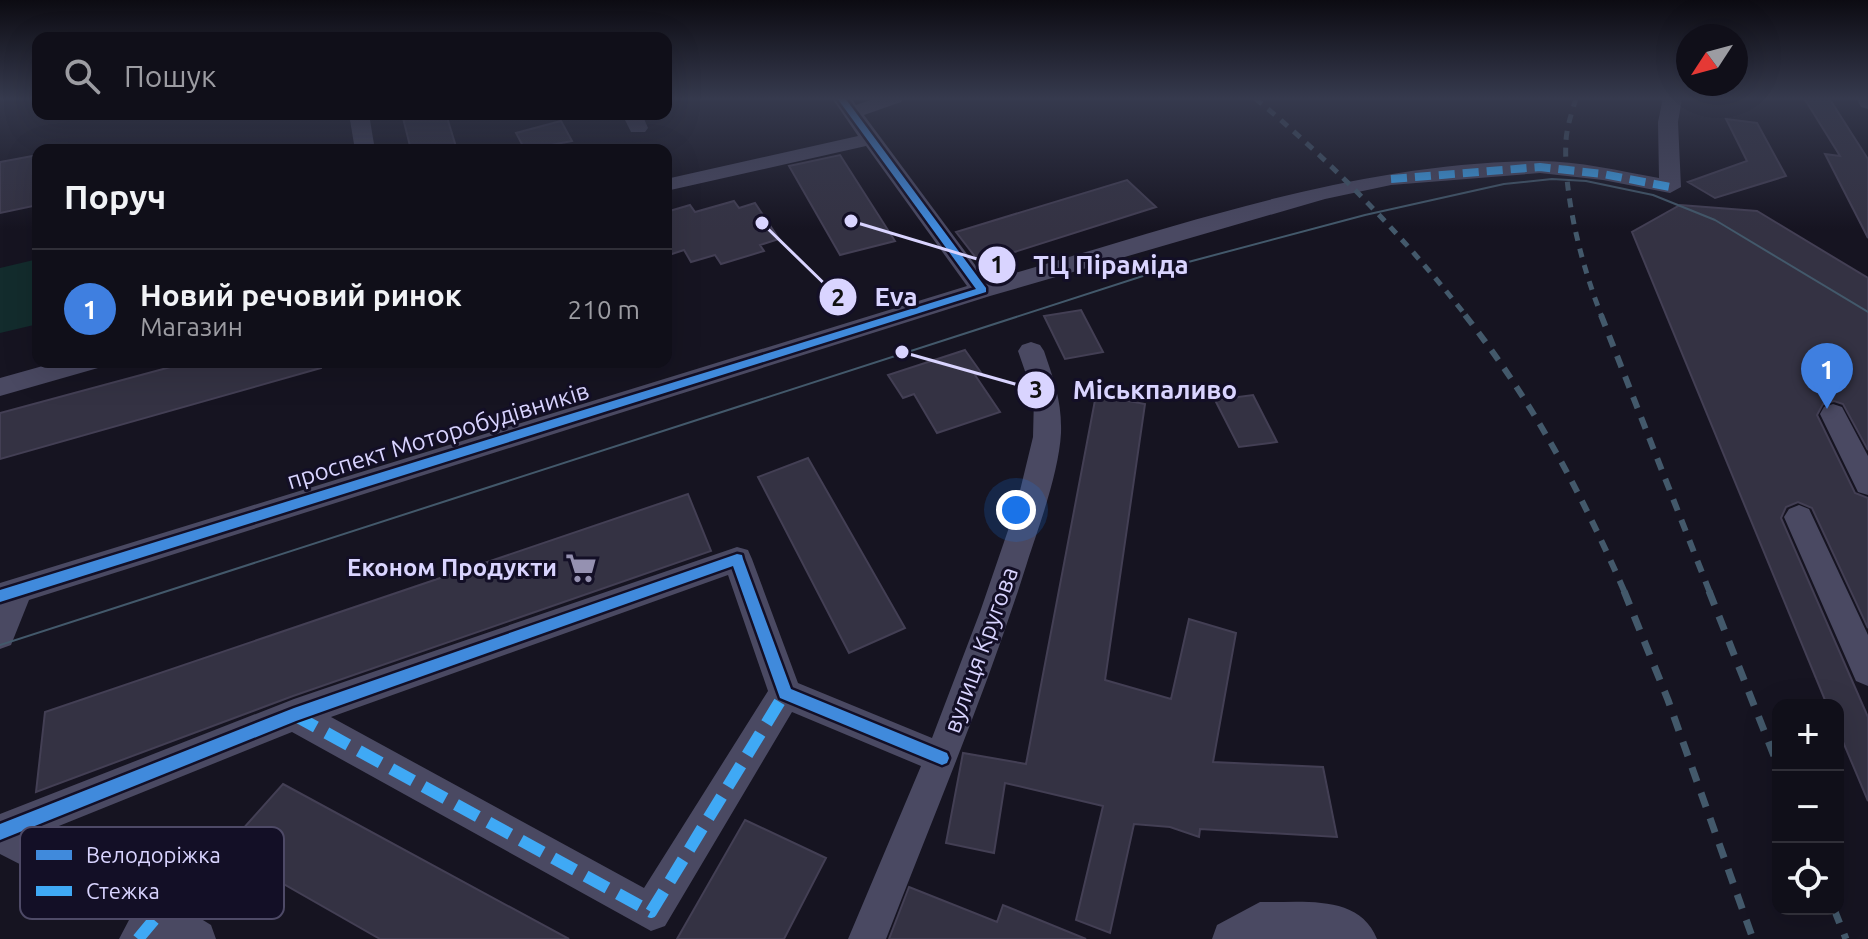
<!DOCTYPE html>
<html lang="uk">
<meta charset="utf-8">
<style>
:root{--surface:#100f19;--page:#1e1d26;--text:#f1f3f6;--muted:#9c9ca2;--line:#302f38;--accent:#b45309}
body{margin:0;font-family:Ubuntu,sans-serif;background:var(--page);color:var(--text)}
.controls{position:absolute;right:24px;bottom:24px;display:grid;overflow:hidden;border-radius:16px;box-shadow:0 8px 32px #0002}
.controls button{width:72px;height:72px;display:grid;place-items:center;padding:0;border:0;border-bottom:2px solid var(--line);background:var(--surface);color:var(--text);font:40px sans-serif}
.compass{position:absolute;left:1676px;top:24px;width:72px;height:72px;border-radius:50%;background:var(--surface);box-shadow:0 8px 32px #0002;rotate:234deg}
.you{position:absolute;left:1016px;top:510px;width:28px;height:28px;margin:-20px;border:6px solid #fff;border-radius:50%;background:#1a73e8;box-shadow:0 0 0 12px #1a73e833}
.badge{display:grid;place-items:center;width:52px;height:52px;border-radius:50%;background:var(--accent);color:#fff;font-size:26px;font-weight:700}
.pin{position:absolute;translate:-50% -66px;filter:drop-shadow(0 2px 4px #0008)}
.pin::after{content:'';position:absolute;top:42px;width:28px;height:24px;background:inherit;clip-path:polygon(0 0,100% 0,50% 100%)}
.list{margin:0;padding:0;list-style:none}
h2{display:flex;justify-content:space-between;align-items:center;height:104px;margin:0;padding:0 32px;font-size:34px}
h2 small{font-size:26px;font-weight:400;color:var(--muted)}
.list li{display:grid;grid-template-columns:52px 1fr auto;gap:24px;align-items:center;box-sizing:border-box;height:120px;padding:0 32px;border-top:2px solid var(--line)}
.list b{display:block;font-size:30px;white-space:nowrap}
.list p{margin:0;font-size:26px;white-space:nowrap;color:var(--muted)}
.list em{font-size:26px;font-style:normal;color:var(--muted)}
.icon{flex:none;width:44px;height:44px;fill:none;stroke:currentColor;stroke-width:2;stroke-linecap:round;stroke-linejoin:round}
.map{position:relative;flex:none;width:1868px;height:939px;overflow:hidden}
.search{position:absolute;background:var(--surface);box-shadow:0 8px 32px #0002;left:32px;top:32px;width:640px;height:88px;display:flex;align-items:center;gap:20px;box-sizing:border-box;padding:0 28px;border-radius:16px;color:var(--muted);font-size:30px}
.panel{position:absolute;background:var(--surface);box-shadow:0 8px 32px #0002;left:32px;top:144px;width:640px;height:224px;border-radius:16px}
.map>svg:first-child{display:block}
.green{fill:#132c2d}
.building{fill:#343243;stroke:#433f54;stroke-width:2}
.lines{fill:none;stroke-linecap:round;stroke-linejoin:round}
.minor{fill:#4a4962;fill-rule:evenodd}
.tram{stroke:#43596b;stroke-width:2}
.rail-far2{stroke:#43596b;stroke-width:5;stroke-dasharray:9 8;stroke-linecap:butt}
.rail-far1{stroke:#43596b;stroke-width:6;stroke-dasharray:12 10;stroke-linecap:butt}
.rail{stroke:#43596b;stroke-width:7;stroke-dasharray:15 12;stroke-linecap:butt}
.quiet-far1{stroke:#3fa9f5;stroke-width:8;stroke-dasharray:16 8;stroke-linecap:butt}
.quiet{stroke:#3fa9f5;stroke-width:12;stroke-dasharray:25 12;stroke-linecap:butt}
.cycleway-casing{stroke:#130f26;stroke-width:5}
.cycleway{fill:#408adc;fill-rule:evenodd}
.labels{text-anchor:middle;stroke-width:6;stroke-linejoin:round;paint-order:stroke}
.street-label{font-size:24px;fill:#d9d4ff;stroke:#130f26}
.poi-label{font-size:24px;font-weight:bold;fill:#d9d4ff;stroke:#130f26;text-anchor:end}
.key{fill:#130f26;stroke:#4e4a67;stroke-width:2}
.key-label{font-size:22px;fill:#d9d4ff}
.leader{fill:none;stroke:#d9d4ff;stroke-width:3}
.callout-dot{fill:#d9d4ff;stroke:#130f26;stroke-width:3}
.mark-label{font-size:24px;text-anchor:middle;font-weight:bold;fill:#111}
.callout-label{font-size:26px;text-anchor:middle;font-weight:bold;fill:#d9d4ff;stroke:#130f26;stroke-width:6;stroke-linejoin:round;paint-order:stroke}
</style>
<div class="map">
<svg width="1868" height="939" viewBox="0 0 1868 939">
<rect width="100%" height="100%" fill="#161421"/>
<path class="green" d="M38 259V324L0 333V268Z"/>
<path class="building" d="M1804 98H1829L1868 159V238L1825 154 1840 156Z
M402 114H446L457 150H411Z
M1726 119 1757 123 1786 176 1715 198 1688 182 1747 161Z
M561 121 572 141 525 150 516 133Z
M38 155V205L0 213V162Z
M840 155 895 241 840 255 789 166Z
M1127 180 1156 207 980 263 956 232Z
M734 201 739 208 755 203 779 239 760 245 764 251 721 264 715 255 691 262 684 250 666 256V212L690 205 695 212Z
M1680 205 1757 211 1868 278V450L1843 404 1834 401 1823 404 1817 415 1855 493 1868 498V628L1812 508 1798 502 1786 507 1781 518 1868 717V801L1838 730V705H1827L1632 232Z
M1081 310 1103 352 1065 359 1044 316Z
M965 350 982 374 975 375 1000 412 937 433 914 394 903 398 888 375Z
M189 362H320L321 368 0 459V413Z
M1096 395 1145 404 1105 680 1171 699 1189 619 1236 633 1213 762 1323 767 1337 837 1200 829 1199 837 1170 827 1134 824 1110 933 1076 920 1103 806 1005 783 994 853 946 843 963 753 1026 764Z
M1253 395 1277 442 1239 447 1215 400Z
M808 458 905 628 849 653 758 477Z
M688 494 711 551 293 696 36 792 45 712Z
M283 784 569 939H380L224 850Z
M745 820 826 858 784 939H677Z
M909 887 997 922 1003 905 1086 939H889Z"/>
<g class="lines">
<path class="minor" d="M832 98H851L856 105 876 98H903L901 102 864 115 987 281C1167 230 1350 162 1539 161 1579 161 1620 171 1659 178L1658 122 1663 98H1682L1678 122 1681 187 1670 193 1603 180 1540 173 1391 185 1325 199 990 296 29 600 11 645 0 649V583L967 286 866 146 666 191V179L858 136Z
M1856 98H1868V109L1861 107Z
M349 114H369L375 150H355Z
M622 114H642L648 128 645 132H631Z
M1031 342 1040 345 1044 351C1054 381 1062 401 1061 433 1059 472 1039 526 1027 563 987 691 934 814 886 939H848L921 766 792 712 665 926 651 931 292 732 39 834 172 901 211 925 216 939H119L129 920 0 854V814L294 699 737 547 748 550 752 559 798 683 932 738 980 612 1016 507 1033 437 1034 397 1018 351 1022 345ZM728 575 768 691 644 888 331 717Z
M57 362H102L98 368 0 396V378Z
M1833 404 1842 407 1868 456V495L1858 492 1820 414 1824 407Z
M1799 505 1809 509 1868 635V686L1856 681 1784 517 1789 509Z
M1260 902C1301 903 1359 893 1377 939H1212L1217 925Z"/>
<path class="tram" d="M0 645 1177 265 1365 215 1504 184 1552 179 1586 181 1653 195 1715 220 1868 312"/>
<path class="rail-far2" d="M1255 98C1334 164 1403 236 1467 317
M1576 98C1572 112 1567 126 1566 140 1563 195 1582 267 1602 317"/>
<path class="rail-far1" d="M1465 315C1532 400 1582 494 1625 593
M1601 315 1710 593"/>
<path class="rail" d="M1624 591 1668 700 1753 939
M1709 591 1778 766
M1834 909 1846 939"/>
<path class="quiet-far1" d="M1391 179 1540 167 1603 174 1670 187"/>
<path class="quiet" d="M294 715 651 912 785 693
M138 939 158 915"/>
<defs>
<path id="cycleway" d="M837 98H845L986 288V292L0 602V590L976 289Z
M737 554 742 555 743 559 791 689 947 753 949 758 947 763 942 765 780 698 733 566 296 721 0 840V824L294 708Z"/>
</defs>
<use href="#cycleway" class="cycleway-casing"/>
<use href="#cycleway" class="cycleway"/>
</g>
<linearGradient id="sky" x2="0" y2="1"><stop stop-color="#0c0b12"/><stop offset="0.43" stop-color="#363a4e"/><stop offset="1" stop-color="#363a4e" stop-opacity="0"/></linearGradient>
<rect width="1868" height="229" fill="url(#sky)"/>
<defs>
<symbol id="supermarket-bare" viewBox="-9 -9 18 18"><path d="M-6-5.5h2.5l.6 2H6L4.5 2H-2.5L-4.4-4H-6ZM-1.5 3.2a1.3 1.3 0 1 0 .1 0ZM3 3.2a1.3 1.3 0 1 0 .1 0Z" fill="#9591b1" stroke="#130f26" stroke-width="2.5" paint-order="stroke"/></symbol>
</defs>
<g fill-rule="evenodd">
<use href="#supermarket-bare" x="559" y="546" width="44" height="44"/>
</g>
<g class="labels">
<g class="street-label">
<text transform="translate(438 436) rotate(-17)" y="8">проспект Моторобудівників</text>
<text transform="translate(981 650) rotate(-70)" y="8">вулиця Кругова</text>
</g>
<g class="poi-label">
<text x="557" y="576">Економ Продукти</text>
</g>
</g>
<rect x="20" y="827" width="264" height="92" rx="12" class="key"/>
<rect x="36" y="850" width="36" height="10" fill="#408adc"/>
<rect x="36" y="886" width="36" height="10" fill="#3fa9f5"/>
<g class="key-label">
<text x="86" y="863">Велодоріжка</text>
<text x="86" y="899">Стежка</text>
</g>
<path class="leader" d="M851 221L997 265M762 223L838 297M902 352L1036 390"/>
<g class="callout-dot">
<circle cx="851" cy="221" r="8"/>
<circle cx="762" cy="223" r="8"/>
<circle cx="902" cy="352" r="8"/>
<circle cx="997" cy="265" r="20"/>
<circle cx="838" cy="297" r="20"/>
<circle cx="1036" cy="390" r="20"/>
</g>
<g class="mark-label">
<text x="997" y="273">1</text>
<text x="838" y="306">2</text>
<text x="1036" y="398">3</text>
</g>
<g class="callout-label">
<text x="1111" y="274">ТЦ Піраміда</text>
<text x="896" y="306">Eva</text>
<text x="1155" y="399">Міськпаливо</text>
</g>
</svg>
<div class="controls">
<button>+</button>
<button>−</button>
<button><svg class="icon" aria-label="locate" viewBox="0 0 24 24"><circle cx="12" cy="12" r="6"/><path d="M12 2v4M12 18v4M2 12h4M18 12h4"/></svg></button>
</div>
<svg class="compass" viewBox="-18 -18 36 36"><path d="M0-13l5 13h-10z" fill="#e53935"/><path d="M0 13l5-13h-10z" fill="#9c9ca2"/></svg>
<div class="you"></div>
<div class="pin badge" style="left:1827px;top:409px;background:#3f7fe0">1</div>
<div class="search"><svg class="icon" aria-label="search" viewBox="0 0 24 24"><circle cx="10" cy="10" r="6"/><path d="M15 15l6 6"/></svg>Пошук</div>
<section class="panel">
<h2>Поруч<small></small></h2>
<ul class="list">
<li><span class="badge" style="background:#3f7fe0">1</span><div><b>Новий речовий ринок</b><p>Магазин</p></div><em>210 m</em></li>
</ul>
</section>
</div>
